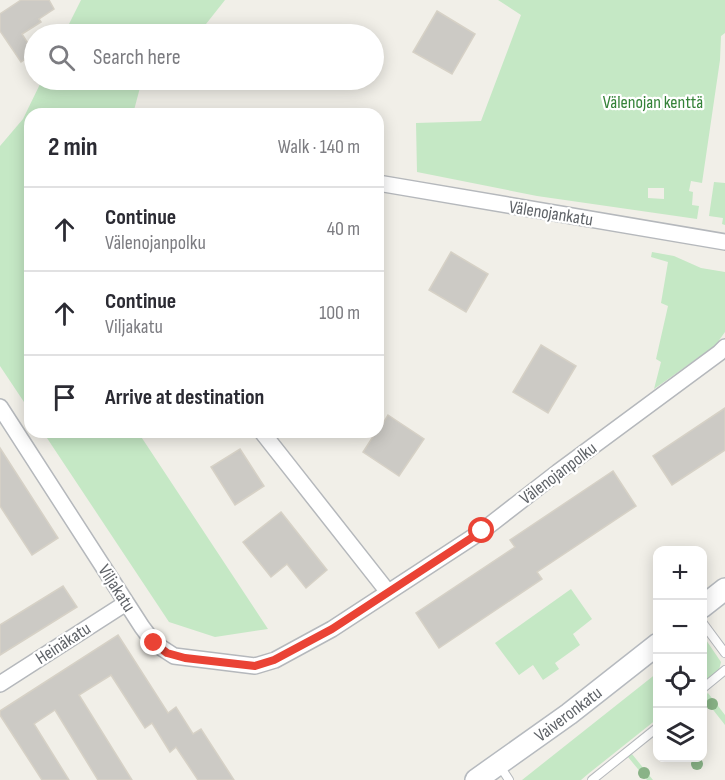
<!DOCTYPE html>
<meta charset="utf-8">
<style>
:root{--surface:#fff;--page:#f7f7f7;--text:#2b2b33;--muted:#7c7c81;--line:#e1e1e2}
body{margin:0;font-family:"Sofia Sans Condensed",sans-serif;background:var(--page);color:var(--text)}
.controls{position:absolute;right:18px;bottom:18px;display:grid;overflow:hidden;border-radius:12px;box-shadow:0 3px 15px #0003}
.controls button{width:54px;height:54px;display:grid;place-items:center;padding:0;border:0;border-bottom:2px solid var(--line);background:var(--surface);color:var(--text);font:30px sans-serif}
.stop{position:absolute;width:18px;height:18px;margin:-14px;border:4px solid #ea4335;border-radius:50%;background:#fff}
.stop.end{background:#ea4335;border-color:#fff;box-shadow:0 2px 6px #0008}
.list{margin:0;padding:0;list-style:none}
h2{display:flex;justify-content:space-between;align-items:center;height:78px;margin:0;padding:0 24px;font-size:26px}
h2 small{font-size:20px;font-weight:400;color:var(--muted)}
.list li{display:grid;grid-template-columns:39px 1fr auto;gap:18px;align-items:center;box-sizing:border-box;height:84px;padding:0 24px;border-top:2px solid var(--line)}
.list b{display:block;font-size:22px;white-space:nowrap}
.list p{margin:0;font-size:20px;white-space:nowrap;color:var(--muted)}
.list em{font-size:20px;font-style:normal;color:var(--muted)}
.icon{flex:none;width:33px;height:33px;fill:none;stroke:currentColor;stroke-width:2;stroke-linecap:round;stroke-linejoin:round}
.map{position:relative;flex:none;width:725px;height:780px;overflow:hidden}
.search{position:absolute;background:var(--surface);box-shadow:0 3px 15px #0003;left:24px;top:24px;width:360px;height:66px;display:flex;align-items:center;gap:15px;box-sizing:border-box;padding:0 21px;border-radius:33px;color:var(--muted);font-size:22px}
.panel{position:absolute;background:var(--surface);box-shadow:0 3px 15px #0003;left:24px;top:108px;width:360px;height:330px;border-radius:18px}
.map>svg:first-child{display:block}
.green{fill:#c5e8c5;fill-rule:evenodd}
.building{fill:#cccac5;stroke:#d6d1c6;stroke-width:1.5}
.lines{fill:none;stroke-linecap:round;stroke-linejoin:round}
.lane-casing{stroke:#b5b8bc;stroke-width:10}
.street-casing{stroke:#b5b8bc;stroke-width:18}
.secondary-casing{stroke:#b6babf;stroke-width:24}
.lane{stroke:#fff;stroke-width:8}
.street{stroke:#fff;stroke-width:15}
.secondary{stroke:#fff;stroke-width:21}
.tree{fill:#89b387}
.route{stroke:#ea4335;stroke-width:8}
.labels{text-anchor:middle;stroke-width:4.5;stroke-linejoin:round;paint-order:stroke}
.park-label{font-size:18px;fill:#348238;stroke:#fff}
.street-label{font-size:18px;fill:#5f6368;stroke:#fff}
</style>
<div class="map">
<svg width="725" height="780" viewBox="0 0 725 780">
<rect width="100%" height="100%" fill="#f1efe8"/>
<path class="green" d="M81 0H225L206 24 187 34H64Z
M498 0H725V33L721 36 720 60 702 183 691 181 689 191 693 192 692 205 699 206 697 219 537 196 417 172 416 123 481 121 521 15ZM648 188H664V199L648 198Z
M42 80H142L133 114H30V411L0 366V146L23 119Z
M714 182 725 183V225L722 224 723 218 709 216Z
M652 252 674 256 701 268 725 272V332L715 346 654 389 661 362 656 359 668 306 661 303 668 262 651 257Z
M43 432H138L268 629 215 637 169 622Z
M571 589 592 619 573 634 580 645 555 663 559 669 543 680 533 665 519 675 495 643Z
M704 637 721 662 719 670 703 683Z
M657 673V719L588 774 581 780H522Z
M708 693 725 715V725L703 697Z
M632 754 653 780H647L628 757Z"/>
<path class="building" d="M21 0H49L54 9 39 19 41 22 22 34 34 53 21 62 0 31V14Z
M437 11 475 34 452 74 413 52Z
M451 252 488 274 466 312 429 290Z
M541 345 576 366 548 413 513 392Z
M725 408V450L672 485 653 456Z
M388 415 424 439 399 476 363 452 376 432H378Z
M0 448 58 538 32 555 0 506Z
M240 449 264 486 235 505 211 467Z
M613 471 636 506 537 572 542 579 439 648 416 613 515 547 510 540Z
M281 512 327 570 306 588 287 564 271 577 243 542Z
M63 586 77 607 0 655V625Z
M118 635 168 713 176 707 193 734 201 729 234 780H198L176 747 170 752 152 723 145 728 111 675 79 695 132 780H98L55 710 34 724 69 780H42L0 715V711Z"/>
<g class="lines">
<defs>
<path id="lane" d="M702 622 725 653
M702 689 725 670
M500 766 509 780
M592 780 658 727"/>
<path id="street" d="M378 183 725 242
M0 407 142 627 154 643 174 656 255 666 275 660 332 629 482 531 558 472 719 353 725 347
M262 432 388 592
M0 684 126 603"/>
<path id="secondary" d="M702 607 725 589
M476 780 569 714 658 644"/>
</defs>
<use href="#lane" class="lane-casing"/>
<use href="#street" class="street-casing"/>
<use href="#secondary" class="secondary-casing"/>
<use href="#lane" class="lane"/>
<use href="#street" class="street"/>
<use href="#secondary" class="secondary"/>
</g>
<g class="tree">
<circle cx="712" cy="704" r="6"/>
<circle cx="697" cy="764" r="6"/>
<circle cx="644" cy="773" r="6"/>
</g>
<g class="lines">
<path class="route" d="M154 643 167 653 185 658 255 666 274 660 332 629 482 531"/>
</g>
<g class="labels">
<g class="park-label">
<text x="653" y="108">Välenojan kenttä</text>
</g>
<g class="street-label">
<text transform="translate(551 213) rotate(9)" y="6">Välenojankatu</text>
<text transform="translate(558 473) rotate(-37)" y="6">Välenojanpolku</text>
<text transform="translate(117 588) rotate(57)" y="6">Viljakatu</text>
<text transform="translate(63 643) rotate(-33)" y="6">Heinäkatu</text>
<text transform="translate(568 714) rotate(-37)" y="6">Vaiveronkatu</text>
</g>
</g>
</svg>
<div class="controls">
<button>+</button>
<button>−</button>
<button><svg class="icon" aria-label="locate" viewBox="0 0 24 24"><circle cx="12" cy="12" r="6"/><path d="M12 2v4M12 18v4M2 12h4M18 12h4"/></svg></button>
<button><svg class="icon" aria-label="layers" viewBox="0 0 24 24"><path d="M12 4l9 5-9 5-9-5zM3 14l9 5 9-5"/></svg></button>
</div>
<div class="stop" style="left:482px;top:531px"></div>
<div class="stop end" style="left:154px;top:643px"></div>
<div class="search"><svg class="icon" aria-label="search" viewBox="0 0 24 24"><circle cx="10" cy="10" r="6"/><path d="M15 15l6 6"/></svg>Search here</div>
<section class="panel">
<h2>2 min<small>Walk · 140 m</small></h2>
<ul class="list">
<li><svg class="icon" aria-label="ahead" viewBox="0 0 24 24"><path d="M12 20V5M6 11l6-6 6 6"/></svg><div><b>Continue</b><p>Välenojanpolku</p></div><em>40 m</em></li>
<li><svg class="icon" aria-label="ahead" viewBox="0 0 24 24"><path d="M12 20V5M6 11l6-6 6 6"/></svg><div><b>Continue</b><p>Viljakatu</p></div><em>100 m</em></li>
<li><svg class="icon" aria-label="arrive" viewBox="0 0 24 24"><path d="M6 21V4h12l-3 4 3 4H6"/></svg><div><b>Arrive at destination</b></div></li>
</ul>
</section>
</div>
